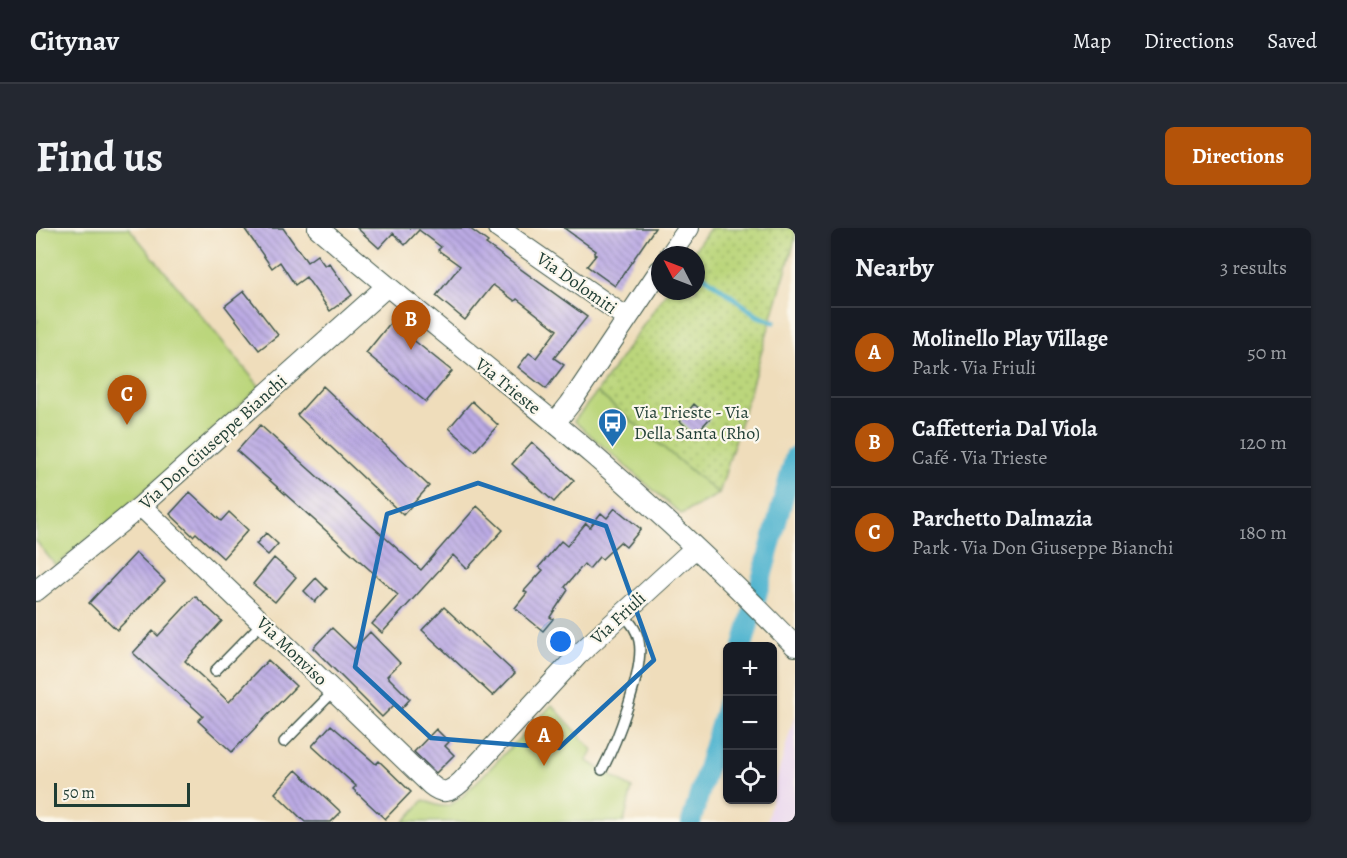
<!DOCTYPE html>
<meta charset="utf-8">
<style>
:root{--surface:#171b24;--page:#242831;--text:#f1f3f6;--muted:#9ea1a6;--line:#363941;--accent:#b45309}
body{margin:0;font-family:Alegreya,serif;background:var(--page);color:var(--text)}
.controls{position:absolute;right:18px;bottom:18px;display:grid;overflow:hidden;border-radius:9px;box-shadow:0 2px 4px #0004}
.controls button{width:54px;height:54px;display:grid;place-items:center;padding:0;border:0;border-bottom:2px solid var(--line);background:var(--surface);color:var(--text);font:30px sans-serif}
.compass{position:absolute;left:615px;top:18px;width:54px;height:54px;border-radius:50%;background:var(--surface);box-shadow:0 2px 4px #0004;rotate:312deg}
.scale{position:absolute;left:18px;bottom:15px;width:136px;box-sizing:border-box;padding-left:6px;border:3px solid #1f3d34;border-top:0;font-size:16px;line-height:21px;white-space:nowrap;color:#1f3d34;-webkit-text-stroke:4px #fbf7ec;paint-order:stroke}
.you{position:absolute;left:525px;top:414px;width:21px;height:21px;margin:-15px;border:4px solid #fff;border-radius:50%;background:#1a73e8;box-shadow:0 0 0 9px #1a73e833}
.badge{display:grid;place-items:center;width:39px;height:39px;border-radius:50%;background:var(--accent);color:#fff;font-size:20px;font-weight:700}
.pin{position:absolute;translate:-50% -50px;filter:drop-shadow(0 2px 3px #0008)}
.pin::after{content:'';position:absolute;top:32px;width:21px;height:18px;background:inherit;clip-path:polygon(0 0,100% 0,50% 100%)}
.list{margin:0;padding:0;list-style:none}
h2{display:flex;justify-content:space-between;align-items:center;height:78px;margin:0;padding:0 24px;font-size:26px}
h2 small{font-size:20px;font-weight:400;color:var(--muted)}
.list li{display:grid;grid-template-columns:39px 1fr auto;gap:18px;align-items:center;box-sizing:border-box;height:90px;padding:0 24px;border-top:2px solid var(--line)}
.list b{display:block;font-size:22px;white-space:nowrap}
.list p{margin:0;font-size:20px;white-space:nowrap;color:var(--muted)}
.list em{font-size:20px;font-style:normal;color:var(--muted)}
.icon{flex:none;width:33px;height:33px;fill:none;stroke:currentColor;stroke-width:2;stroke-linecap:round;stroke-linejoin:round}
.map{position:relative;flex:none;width:759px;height:594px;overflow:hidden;border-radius:9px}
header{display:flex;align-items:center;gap:36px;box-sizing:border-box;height:84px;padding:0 30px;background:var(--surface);border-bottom:2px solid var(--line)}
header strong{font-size:28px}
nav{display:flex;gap:33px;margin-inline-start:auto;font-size:21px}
.intro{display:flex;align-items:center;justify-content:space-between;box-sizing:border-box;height:144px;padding:0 36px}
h1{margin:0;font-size:42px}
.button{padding:15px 27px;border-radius:9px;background:var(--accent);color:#fff;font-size:21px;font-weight:700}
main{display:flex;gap:36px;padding:0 36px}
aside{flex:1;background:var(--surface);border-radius:9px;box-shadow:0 2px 4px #0004}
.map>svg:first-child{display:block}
.built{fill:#e7d2ef}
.green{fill:#bbd67b;stroke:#6d8a58;stroke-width:1.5}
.garden{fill:url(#garden-dots);stroke:#6d8a58;stroke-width:1.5}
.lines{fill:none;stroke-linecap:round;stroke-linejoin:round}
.stream{stroke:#50b4cf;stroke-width:5}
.canal{stroke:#50b4cf;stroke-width:20}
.building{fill:url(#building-back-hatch)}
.lane-casing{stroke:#3e5548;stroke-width:12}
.street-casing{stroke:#3e5548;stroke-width:22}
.lane{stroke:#fff;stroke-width:9}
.street{stroke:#fff;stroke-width:20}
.marked{fill:none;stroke:#1f6fb2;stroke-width:4.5;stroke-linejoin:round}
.labels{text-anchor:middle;stroke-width:4.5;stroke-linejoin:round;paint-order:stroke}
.street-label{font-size:18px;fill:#1f3d34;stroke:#fbf7ec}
.poi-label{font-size:18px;fill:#1f3d34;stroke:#fbf7ec;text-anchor:start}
</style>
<header>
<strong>Citynav</strong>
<nav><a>Map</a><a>Directions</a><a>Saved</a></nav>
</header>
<div class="intro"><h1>Find us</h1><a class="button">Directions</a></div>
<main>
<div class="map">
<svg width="759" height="594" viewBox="0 0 759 594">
<defs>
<pattern id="garden-dots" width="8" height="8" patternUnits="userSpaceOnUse" patternTransform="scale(1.5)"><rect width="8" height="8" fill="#bbd67b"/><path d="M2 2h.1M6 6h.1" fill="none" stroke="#97af66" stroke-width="1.8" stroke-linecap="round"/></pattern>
<pattern id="building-back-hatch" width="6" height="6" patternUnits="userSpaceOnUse" patternTransform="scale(1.5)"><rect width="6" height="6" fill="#bbaae4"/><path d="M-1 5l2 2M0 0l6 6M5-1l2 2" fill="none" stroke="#978cba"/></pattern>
</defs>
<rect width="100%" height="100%" fill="#fbf7ec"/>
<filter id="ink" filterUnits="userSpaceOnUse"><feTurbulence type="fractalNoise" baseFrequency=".0167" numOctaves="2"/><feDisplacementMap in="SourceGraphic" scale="12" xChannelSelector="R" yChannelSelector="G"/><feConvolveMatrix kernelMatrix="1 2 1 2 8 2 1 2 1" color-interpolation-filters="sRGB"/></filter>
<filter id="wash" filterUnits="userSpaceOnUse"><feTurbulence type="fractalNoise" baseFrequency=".008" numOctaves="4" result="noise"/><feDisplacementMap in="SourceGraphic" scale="24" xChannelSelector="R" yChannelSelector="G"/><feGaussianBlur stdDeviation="1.35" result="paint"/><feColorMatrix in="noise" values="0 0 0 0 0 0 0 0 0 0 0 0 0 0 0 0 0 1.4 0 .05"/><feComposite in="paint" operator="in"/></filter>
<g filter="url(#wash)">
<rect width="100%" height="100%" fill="#efddbb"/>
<path class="built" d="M759 486V594H731L738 560Z"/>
<path class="green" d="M0 0H93L224 159 99 271 20 338 0 313V95L2 93 0 91Z
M561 164 683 266 645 286 538 193Z
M516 477 557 522 551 533 596 560 588 594H368L388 572C407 581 411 581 427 568Z"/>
<path class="garden" d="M674 0H759V12L683 266 561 164 631 63H660V27H655Z"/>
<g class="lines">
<path class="stream" d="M660 42 722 88 738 94"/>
<path class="canal" d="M707 418 759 228
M655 594 692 471"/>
</g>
<g id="blocks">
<path class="building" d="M208 0H247L271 34 281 27 289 38 293 35 316 67 294 83 270 49 259 57 244 34 236 40Z
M321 0H433L452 14 450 16 551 89 518 130 528 137 510 161 482 139 493 125 500 130 521 102 481 71 479 73 457 57 429 92 400 68 424 38 402 22 405 19 383 2 369 17 357 5 343 20Z
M528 0H619L579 58 551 38 560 27 558 26 560 23Z
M208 63 242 107 223 122 189 78Z
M355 94 416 143 390 174 330 125Z
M287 158 393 258 367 287 261 187Z
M436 173 462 197 439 223 413 200Z
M658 176 674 190 659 207 644 193Z
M224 197 385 342 441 278 467 302 431 341 417 327 346 405 336 396 362 367 201 223Z
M496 214 538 252 518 274 476 236Z
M154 264 185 293 193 284 212 302 187 330 160 305 157 308 134 286Z
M579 280 605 301 590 319 584 314 566 331 563 329 553 341 548 336 529 359 532 362 514 389 517 391 507 403 479 380 491 365 488 363 507 342 503 339 525 313 531 318 550 295 554 299 565 285 571 290Z
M230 305 242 316 232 327 220 316Z
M100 325 129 353 81 402 53 375Z
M238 330 260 349 239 374 217 356Z
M280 350 291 361 279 374 268 363Z
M159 368 186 393 149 433 193 474 232 432 260 458 196 524 162 493 167 488 97 425 117 403 122 408Z
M408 379 479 445 457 468 386 402Z
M296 400 318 421 334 404 364 435 351 448 374 471 364 482 359 476 346 489 277 420Z
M295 497 340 536 343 533 375 564 349 591 317 561 320 558 276 518Z
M400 501 413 514 409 518 418 527 400 545 378 524Z
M260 542 305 584 295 594H269L239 565Z"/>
</g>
</g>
<g filter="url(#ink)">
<use href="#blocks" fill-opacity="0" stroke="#3e5548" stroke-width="1.5"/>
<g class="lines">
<defs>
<path id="lane" d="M179 443 226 395
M248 514 297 464
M566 542C580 516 609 441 603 413 601 401 594 394 586 385"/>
<path id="street" d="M282 0C373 78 468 151 558 228 628 288 695 352 759 418
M462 0 591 90
M634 27 653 0
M519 195 534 176 624 42
M105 278 395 557C407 567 414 564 425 554L542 427 659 320
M0 363 105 278 350 59"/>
</defs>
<use href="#lane" class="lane-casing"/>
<use href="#street" class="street-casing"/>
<use href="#lane" class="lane"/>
<use href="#street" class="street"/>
</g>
</g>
<path class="marked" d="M442 255 570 298 618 432 523 520 395 510 319 439 351 286Z"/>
<defs>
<symbol id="bus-pin" viewBox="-11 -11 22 30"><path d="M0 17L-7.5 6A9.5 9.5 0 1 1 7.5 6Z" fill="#1f6fb2" stroke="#fbf7ec"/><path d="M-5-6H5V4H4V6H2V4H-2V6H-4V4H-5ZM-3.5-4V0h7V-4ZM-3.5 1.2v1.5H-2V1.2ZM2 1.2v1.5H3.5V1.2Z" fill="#fff"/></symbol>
</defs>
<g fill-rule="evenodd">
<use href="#bus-pin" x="560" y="178" width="33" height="45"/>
</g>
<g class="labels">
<g class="street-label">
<text transform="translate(541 55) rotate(35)" y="6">Via Dolomiti</text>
<text transform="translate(472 158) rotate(39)" y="6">Via Trieste</text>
<text transform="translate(177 214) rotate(-42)" y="6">Via Don Giuseppe Bianchi</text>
<text transform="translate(582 390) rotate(-43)" y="6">Via Friuli</text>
<text transform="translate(256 423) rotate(44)" y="6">Via Monviso</text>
</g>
<g class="poi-label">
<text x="598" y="190">Via Trieste - Via<tspan x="598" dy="21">Della Santa (Rho)</tspan></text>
</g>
</g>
</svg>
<div class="controls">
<button>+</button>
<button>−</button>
<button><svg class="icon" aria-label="locate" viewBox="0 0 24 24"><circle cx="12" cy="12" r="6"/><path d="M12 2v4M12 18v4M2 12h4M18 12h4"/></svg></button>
</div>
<svg class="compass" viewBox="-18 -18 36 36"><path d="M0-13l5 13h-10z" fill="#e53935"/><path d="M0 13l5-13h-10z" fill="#9ea1a6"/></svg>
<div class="scale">50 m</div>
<div class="you"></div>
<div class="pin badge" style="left:508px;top:538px">A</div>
<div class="pin badge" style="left:375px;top:122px">B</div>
<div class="pin badge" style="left:91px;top:197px">C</div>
</div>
<aside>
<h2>Nearby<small>3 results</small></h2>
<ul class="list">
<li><span class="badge">A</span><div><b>Molinello Play Village</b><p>Park · Via Friuli</p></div><em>50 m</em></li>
<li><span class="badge">B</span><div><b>Caffetteria Dal Viola</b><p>Café · Via Trieste</p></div><em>120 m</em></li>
<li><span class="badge">C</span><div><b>Parchetto Dalmazia</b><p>Park · Via Don Giuseppe Bianchi</p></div><em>180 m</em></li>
</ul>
</aside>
</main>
